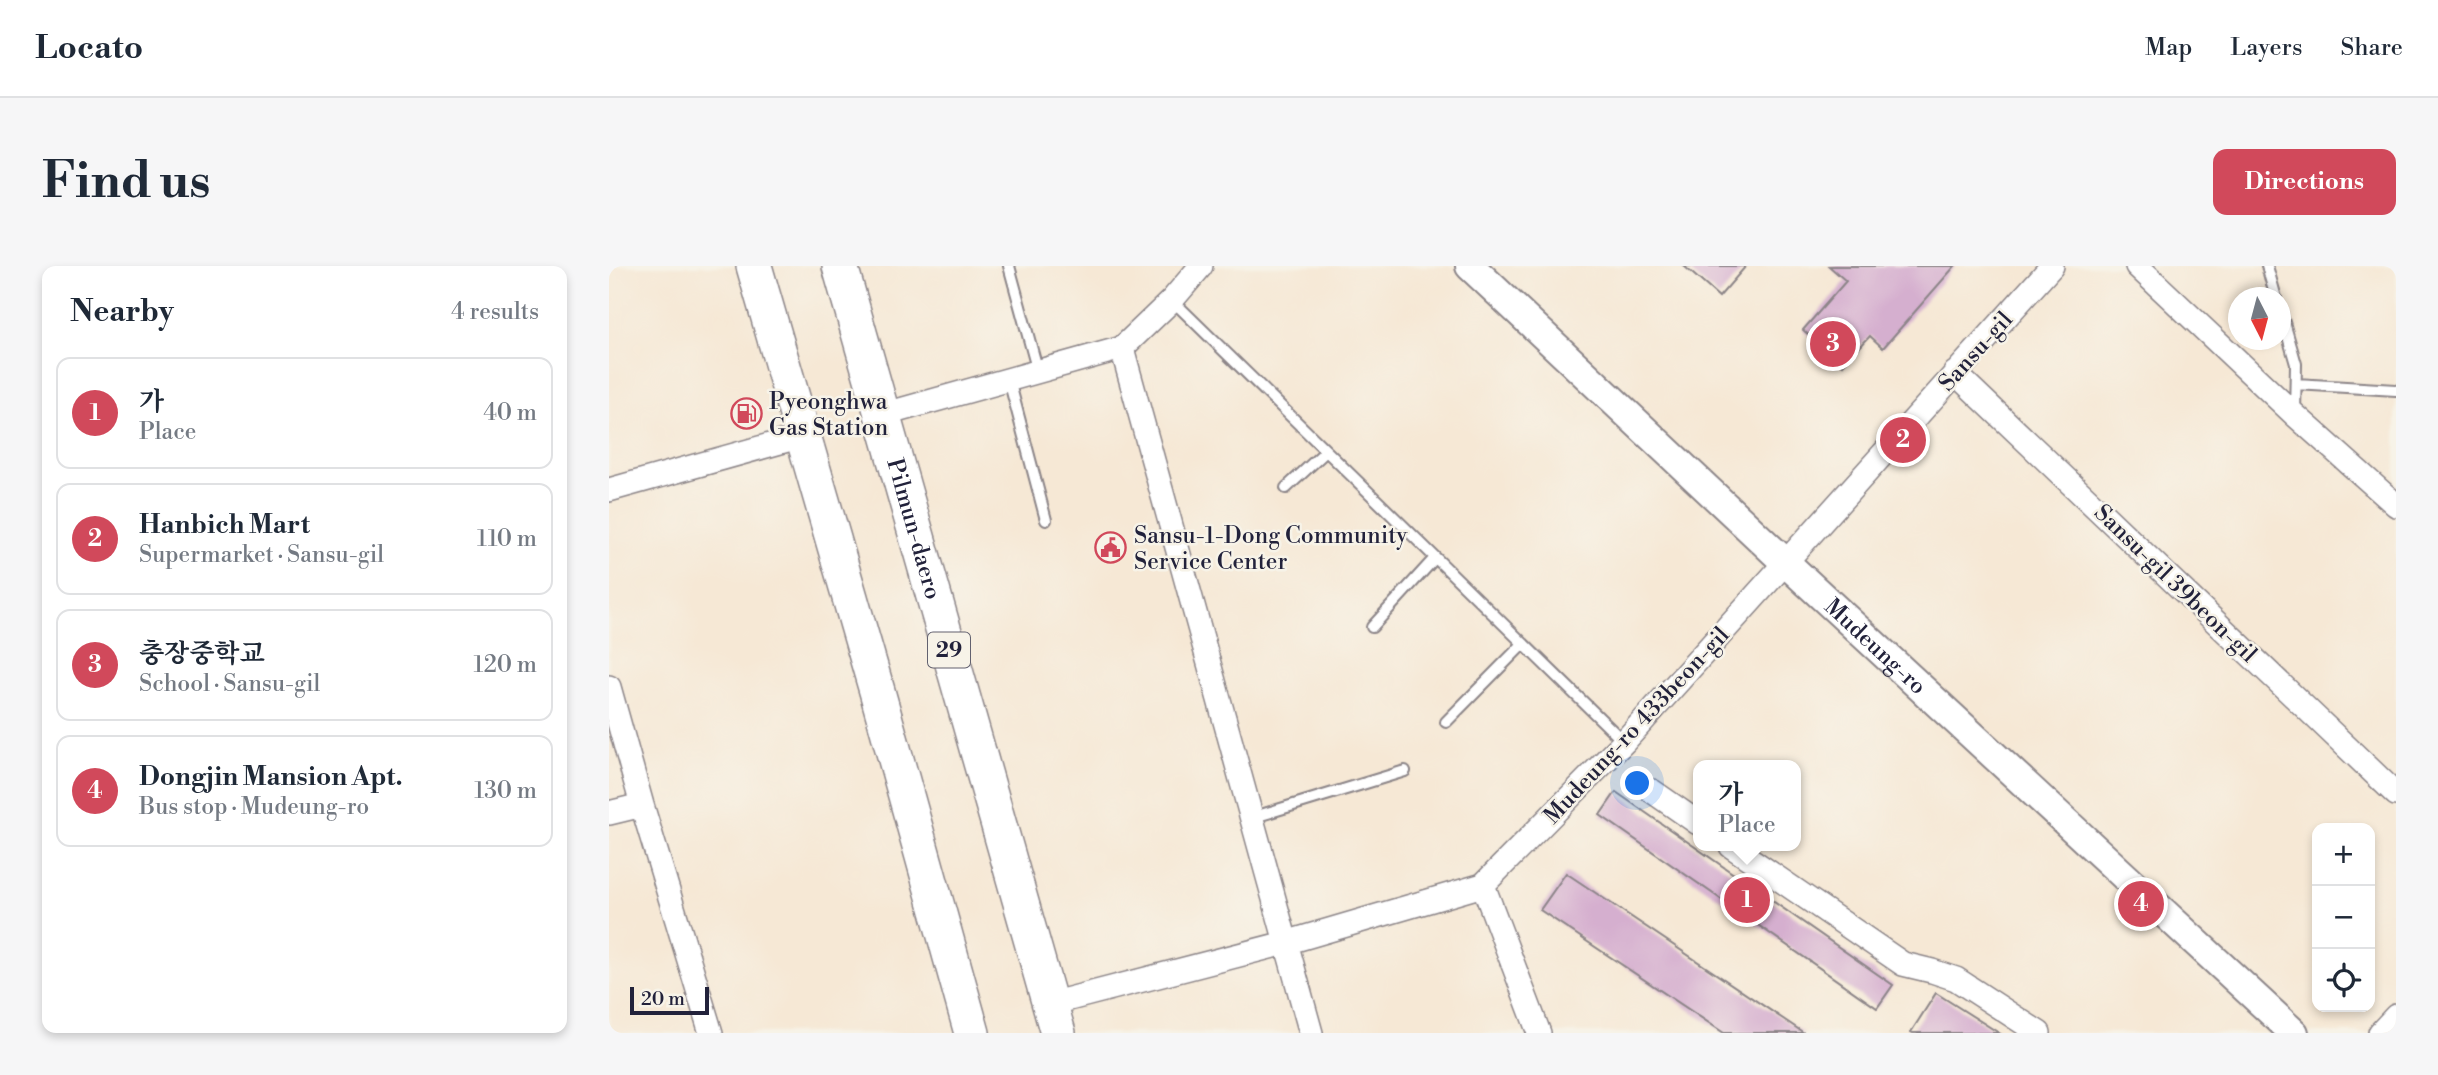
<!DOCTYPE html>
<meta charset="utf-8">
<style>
:root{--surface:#fff;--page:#f6f6f7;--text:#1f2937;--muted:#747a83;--line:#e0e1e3;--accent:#d1495b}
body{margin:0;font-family:"Libre Bodoni","Noto Serif KR",serif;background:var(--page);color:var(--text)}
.controls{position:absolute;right:21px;bottom:21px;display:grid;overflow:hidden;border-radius:14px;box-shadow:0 4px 10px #0003}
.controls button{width:63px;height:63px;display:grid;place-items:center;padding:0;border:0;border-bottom:2px solid var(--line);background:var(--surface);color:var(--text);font:35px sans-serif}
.compass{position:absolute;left:1619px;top:21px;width:63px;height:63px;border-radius:50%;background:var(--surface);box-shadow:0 4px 10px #0003;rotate:174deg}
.scale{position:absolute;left:21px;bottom:18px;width:79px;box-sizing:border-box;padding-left:7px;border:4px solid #22223b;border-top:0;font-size:19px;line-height:24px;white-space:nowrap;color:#22223b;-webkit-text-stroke:5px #f7f3e8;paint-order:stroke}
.you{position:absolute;left:1029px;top:518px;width:24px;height:24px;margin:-18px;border:5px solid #fff;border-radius:50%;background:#1a73e8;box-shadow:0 0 0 10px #1a73e833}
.badge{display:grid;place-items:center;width:46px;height:46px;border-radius:50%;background:var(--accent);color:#fff;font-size:23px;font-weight:700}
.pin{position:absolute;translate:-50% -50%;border:4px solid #fff;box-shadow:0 2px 7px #0006}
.popup{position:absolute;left:1084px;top:494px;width:108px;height:91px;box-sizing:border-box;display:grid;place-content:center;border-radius:14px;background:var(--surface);filter:drop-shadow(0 2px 5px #0005);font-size:23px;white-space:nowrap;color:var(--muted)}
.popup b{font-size:26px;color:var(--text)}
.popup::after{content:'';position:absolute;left:50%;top:100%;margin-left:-14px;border:14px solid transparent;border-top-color:var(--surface)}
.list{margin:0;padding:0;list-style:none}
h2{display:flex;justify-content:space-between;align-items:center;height:91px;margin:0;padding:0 28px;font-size:30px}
h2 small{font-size:23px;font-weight:400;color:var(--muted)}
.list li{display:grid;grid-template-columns:46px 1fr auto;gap:21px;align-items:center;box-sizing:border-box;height:112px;margin:0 14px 14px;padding:0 14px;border:2px solid var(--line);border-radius:14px}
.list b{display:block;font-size:26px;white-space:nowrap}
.list p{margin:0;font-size:23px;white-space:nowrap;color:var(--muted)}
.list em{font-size:23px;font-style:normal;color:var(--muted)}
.icon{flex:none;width:38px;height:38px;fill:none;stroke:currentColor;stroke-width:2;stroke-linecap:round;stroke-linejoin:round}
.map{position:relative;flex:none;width:1787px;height:767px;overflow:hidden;border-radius:14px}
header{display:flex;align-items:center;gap:42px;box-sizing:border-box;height:98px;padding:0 35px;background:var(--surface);border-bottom:2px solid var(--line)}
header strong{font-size:33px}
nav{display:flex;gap:38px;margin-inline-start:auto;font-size:24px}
.intro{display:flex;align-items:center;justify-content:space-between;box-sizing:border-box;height:168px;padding:0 42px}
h1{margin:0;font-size:49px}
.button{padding:18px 32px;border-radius:14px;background:var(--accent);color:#fff;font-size:24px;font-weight:700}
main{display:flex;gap:42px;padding:0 42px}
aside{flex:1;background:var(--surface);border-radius:14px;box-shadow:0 4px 10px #0003}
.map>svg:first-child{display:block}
.building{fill:#d5afcf}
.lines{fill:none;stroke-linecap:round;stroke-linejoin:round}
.service-casing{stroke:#8c8588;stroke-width:14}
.minor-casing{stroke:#8c8588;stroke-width:26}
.tertiary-casing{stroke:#8c8588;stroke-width:32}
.primary-casing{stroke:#8c8588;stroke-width:38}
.service{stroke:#fff;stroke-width:10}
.minor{stroke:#fff;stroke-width:23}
.tertiary{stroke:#fff;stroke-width:28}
.primary{stroke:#fff;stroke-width:35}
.labels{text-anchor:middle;stroke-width:5;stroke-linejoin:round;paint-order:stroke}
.shield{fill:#f7f3e8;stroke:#62616f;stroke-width:2}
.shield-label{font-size:21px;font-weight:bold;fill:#22223b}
.street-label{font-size:23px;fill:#22223b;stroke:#f7f3e8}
.poi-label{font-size:23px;fill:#22223b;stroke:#f7f3e8;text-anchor:start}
</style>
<header>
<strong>Locato</strong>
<nav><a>Map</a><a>Layers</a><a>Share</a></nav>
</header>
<div class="intro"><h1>Find us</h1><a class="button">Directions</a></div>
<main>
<aside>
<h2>Nearby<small>4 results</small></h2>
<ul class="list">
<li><span class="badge">1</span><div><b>가</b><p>Place</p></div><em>40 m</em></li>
<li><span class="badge">2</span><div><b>Hanbich Mart</b><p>Supermarket · Sansu-gil</p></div><em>110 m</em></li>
<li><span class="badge">3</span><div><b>충장중학교</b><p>School · Sansu-gil</p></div><em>120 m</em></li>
<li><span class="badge">4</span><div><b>Dongjin Mansion Apt.</b><p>Bus stop · Mudeung-ro</p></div><em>130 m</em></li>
</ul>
</aside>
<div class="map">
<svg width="1787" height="767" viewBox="0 0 1787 767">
<rect width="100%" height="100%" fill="#f7f3e8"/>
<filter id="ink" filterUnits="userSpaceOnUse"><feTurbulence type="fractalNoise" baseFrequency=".0143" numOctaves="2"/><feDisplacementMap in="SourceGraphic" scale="14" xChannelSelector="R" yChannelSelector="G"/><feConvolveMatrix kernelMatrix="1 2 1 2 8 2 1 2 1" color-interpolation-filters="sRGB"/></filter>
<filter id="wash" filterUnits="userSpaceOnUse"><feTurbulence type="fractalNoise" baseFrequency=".00686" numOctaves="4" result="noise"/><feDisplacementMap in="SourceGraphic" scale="28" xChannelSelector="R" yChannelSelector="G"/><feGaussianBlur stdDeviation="1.57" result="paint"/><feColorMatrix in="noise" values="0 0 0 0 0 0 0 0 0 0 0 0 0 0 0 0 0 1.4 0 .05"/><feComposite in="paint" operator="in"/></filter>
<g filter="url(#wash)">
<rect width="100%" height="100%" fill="#f6e8d5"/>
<g id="blocks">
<path class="building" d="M1075 0H1137L1110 31Z
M1220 0H1346L1274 82 1261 70 1234 99 1194 64 1237 15Z
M1007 526 1284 719 1268 742 991 549Z
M957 607 1195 767H1115L931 644Z
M1327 727 1390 767H1304L1302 766Z"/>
</g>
</g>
<g filter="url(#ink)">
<use href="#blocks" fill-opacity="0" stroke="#8c8588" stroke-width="2"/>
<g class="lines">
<defs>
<path id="service" d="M400 0 429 106
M1658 0 1667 32
M563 34 1015 476
M1672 46 1687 98 1686 147
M400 114 437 254
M1687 118 1787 124
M677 222 717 185
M763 361 826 292
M837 456 914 378
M642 552 796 505"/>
<path id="minor" d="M1528 0 1686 149 1787 239
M513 82 702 767
M1346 107 1787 528
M273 149 513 82 563 34 592 0
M0 224 193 170
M0 421 33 539 102 767
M1043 525 1089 557
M0 547 33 539
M1122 580 1294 698 1323 705 1347 713 1430 767
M874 619 930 767
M441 738 676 677 874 619 1015 476 1443 0
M1771 767 1787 750"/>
<g id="tertiary">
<path id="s1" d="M861 0 1177 297 1685 767"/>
</g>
<g id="primary">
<path d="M145 0 268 425 363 767"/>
<path id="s2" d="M231 0 449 767"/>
</g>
</defs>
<use href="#service" class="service-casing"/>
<use href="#minor" class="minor-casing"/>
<use href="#tertiary" class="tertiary-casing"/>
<use href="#primary" class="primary-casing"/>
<use href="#service" class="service"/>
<use href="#minor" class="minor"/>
<use href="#tertiary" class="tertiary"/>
<use href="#primary" class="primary"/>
</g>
</g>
<defs>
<symbol id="fuel-ring" viewBox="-11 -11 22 22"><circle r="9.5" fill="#f7f3e8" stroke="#d1495b" stroke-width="1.5"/><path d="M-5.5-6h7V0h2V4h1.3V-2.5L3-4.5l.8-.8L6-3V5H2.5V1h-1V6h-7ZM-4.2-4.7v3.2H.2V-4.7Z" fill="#d1495b"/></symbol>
<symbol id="civic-ring" viewBox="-11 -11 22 22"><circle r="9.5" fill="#f7f3e8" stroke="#d1495b" stroke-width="1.5"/><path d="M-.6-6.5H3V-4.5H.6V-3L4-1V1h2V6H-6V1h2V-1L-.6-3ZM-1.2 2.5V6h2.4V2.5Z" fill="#d1495b"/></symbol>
</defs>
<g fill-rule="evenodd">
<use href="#fuel-ring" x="120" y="130" width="35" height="35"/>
<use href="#civic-ring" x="484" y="264" width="35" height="35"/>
</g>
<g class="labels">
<rect class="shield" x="319" y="366.5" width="42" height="35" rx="5"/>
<g class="shield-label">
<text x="340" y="391">29</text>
</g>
<g class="street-label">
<text transform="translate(1366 85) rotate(-48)" y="8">Sansu-gil</text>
<text dy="8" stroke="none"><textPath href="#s2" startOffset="273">Pilmun-daero</textPath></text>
<text transform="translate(1567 317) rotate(44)" y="8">Sansu-gil 39beon-gil</text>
<text dy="8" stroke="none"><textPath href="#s1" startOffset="556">Mudeung-ro</textPath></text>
<text transform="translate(1027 459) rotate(-47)" y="8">Mudeung-ro 433beon-gil</text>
</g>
<g class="poi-label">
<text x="160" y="143">Pyeonghwa<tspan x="160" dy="26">Gas Station</tspan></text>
<text x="525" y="277">Sansu-1-Dong Community<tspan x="525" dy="26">Service Center</tspan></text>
</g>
</g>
</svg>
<div class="controls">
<button>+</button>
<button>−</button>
<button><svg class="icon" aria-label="locate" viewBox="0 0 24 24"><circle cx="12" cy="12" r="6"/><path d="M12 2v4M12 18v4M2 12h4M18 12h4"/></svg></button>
</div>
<svg class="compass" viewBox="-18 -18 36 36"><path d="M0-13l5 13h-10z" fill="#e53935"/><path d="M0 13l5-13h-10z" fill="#747a83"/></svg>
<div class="scale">20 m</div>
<div class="you"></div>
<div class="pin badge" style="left:1138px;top:634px">1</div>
<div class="popup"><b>가</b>Place</div>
<div class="pin badge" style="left:1294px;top:174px">2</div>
<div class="pin badge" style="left:1224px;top:78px">3</div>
<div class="pin badge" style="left:1532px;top:638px">4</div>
</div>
</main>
